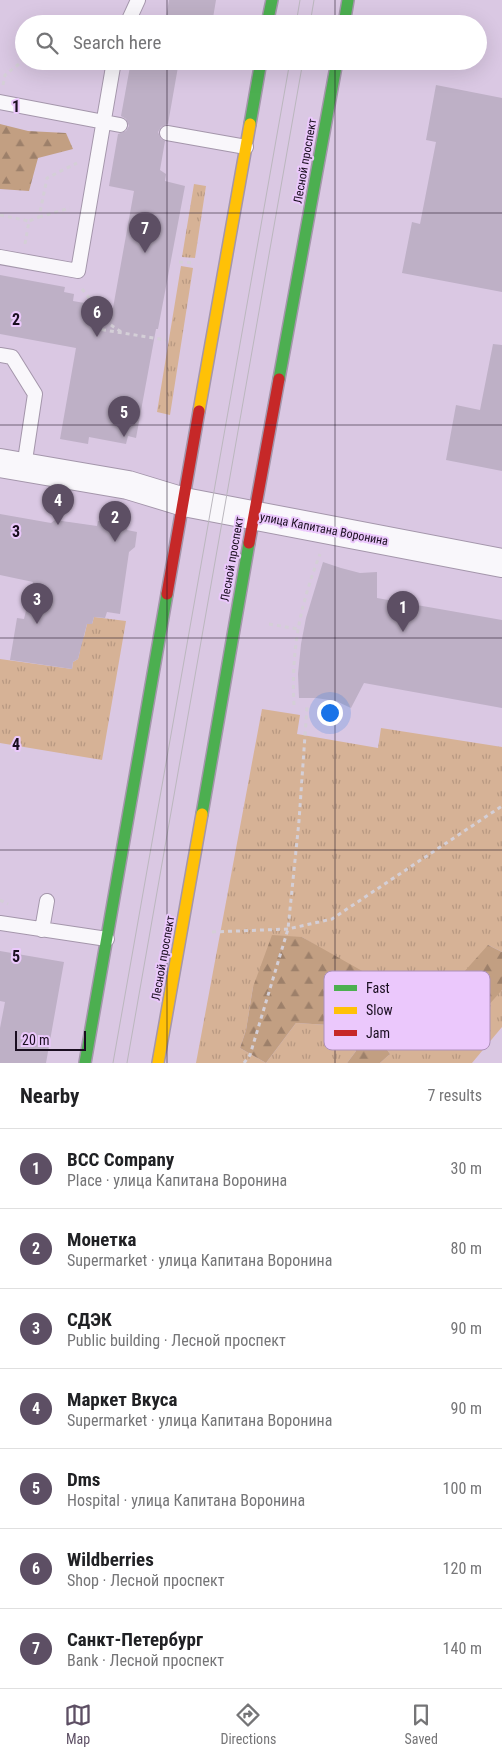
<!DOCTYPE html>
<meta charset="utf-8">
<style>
:root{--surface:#fff;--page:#f2f2f2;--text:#202124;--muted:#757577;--line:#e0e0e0;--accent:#5d4f64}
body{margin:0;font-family:"Roboto Condensed",sans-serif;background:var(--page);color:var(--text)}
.scale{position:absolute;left:15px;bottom:12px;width:71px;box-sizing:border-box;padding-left:5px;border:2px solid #1a0e20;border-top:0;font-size:14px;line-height:18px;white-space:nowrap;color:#1a0e20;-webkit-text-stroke:4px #ebc8fc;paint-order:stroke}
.you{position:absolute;left:329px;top:712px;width:18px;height:18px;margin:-12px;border:4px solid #fff;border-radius:50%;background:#1a73e8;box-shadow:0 0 0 8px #1a73e833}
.badge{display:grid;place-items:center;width:32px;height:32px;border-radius:50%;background:var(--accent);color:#fff;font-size:16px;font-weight:700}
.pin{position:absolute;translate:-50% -41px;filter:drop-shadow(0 1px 2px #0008)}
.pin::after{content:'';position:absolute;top:26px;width:18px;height:15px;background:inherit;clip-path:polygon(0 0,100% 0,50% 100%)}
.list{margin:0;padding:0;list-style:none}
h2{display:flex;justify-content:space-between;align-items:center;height:65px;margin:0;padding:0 20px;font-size:21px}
h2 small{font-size:16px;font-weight:400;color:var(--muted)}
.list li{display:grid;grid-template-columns:32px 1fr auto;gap:15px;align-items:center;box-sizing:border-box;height:80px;padding:0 20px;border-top:1px solid var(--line)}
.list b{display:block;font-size:19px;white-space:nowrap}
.list p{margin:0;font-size:16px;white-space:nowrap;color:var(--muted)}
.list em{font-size:16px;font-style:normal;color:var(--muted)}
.icon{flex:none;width:28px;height:28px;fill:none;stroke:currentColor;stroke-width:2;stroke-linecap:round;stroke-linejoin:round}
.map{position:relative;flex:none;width:502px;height:1063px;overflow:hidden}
.search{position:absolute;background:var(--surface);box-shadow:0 5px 20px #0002;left:15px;right:15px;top:15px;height:55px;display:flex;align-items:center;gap:12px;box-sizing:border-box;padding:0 18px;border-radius:28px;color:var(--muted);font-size:19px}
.sheet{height:625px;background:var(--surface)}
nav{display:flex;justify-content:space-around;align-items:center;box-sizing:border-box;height:70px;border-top:1px solid var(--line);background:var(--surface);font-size:14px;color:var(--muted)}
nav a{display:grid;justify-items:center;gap:2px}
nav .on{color:var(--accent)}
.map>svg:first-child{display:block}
.grass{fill:url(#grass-tufts)}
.forest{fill:url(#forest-firs)}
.building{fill:#beb0c6}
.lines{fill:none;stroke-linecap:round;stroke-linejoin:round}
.lane-casing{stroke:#a496ab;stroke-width:16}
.street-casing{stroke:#a496ab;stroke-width:30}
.fast-casing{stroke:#a496ab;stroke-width:14}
.slow-casing{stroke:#a496ab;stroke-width:14}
.jam-casing{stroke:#a496ab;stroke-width:14}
.path{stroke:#d4cfd7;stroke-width:3;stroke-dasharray:4 4;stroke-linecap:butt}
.lane{stroke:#f9f7fb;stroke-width:14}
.street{stroke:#f9f7fb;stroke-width:28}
.fast{stroke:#4caf50;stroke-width:11}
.slow{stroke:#ffc107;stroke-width:11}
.jam{stroke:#c62828;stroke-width:11}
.tram{stroke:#bbb7be;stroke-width:1}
.grid{fill:none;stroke:#1a0e20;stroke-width:1;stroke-opacity:0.55}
.labels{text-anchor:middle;stroke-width:4;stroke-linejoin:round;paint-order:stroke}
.street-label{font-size:12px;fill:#1a0e20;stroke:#ebc8fc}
.key{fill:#ebc8fc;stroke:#ac90ba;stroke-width:1}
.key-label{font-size:14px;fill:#1a0e20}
.grid-label{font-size:16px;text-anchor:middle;font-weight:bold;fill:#1a0e20;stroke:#ebc8fc;stroke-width:4;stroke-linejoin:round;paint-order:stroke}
</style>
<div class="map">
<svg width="502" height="1063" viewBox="0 0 502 1063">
<defs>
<pattern id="grass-tufts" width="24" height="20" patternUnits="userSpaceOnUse" patternTransform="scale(1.25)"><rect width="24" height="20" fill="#d6b296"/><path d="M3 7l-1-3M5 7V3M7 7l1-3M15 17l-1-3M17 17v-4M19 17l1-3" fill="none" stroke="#b79881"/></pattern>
<pattern id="forest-firs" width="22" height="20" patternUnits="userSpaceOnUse" patternTransform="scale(1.25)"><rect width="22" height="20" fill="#c29f82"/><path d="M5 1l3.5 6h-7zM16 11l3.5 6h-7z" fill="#9d806a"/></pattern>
</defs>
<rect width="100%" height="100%" fill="#dac8e3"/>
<path class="grass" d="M194 184 206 186 195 258 182 257Z
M181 266 193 268 170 415 157 412Z
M94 617 126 621 102 760 0 743V659L72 669 73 662 78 659 80 651 76 647 78 637H84L87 624H92Z
M262 709 300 715 297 734 378 748 381 728 502 747V952L488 945 500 991 502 990V1027L472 1063H380L390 1054 367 1021 337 1006 336 990 315 945 302 937 253 987 246 1030 240 1048 266 1063 296 1023 329 1025 356 1051 347 1063H196Z"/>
<path class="forest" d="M0 124 28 131 66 133 73 149 38 158 29 191 0 189Z
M272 935 302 937 364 972 361 989 336 990 337 1006 367 1021 390 1054 380 1063H347L356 1051 329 1025 296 1023 266 1063 240 1048 246 1030 253 987Z
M488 945 502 952V990L478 1017 440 1035 422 1019Z"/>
<path class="building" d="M169 0H216L212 24H165Z
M131 61H179L168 124 161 127 158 132 161 139 165 141 160 170 166 174 165 181 185 186 158 329H156L136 438 128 436 126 444 89 437 88 444 60 439 76 348 0 334V275L65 287 64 292 74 294 73 301 113 308 134 191 109 186 118 134 126 131 129 126 126 119 121 116Z
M436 85 502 98V292L402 273 412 222 420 224 436 142 426 140Z
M493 344 502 345V471L446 460 456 405 480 410Z
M0 514 51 523 55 520 97 526 98 521 128 525 127 530 137 532 135 547 129 552 120 614 107 612 105 618 94 617 92 624H87L78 659 73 662 72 669 10 660 17 618 24 619 33 582 0 575Z
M323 562 341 568 360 573 377 572V598L502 620V708L364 683 351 708 336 701 316 698H299L298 674 301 644 306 618Z
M0 951 64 962 46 1063H0V1028L5 1002 0 1001Z"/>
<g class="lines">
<defs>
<path id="lane" d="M127 24 138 0
M0 102 120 125
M167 133 246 147
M0 257 78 271 114 61
M0 355 12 357 35 394 24 467
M0 923 107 939
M42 930 47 901"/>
<path id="street" d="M0 463 128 485 184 502 502 563"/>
<path id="fast" d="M267 24 272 0
M344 24 348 0
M250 124 261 61
M279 379 337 61
M202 814 249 543
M85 1063 167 594"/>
<path id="slow" d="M199 411 250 124
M158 1063 202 814"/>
<path id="jam" d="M249 543 279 379
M167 594 199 411"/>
</defs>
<use href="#lane" class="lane-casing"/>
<use href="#street" class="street-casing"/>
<use href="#fast" class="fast-casing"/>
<use href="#slow" class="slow-casing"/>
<use href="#jam" class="jam-casing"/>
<path class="path" d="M3 85 5 75 24 60
M0 215 29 221
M39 217 70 208
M25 244 29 221 39 217 47 178 77 163
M179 262 194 263
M82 289 91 300 93 310 100 318 123 333
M98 333V329L166 340
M269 624 298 629
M294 705C291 649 300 606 320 554
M0 900 8 904
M212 932 288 929 332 919 502 806
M244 1063 250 1055 288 929 299 821 307 707"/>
<use href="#lane" class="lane"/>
<use href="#street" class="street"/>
<use href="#fast" class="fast"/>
<use href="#slow" class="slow"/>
<use href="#jam" class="jam"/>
<path class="tram" d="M296 24 300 0
M310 24 314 0
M113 1063 290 61
M127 1063 303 61"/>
</g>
<path class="grid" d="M167 0V24M335 0V24M167 61V1063M335 61V1063M0 213H502M0 425H502M0 638H502M0 850H502"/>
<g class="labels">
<g class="street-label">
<text transform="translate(305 161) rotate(-80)" y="4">Лесной проспект</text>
<text transform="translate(324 529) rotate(11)" y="4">улица Капитана Воронина</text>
<text transform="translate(232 559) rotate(-80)" y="4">Лесной проспект</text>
<text transform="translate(163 958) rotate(-80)" y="4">Лесной проспект</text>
</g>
</g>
<rect x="324" y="971" width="166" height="79" rx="8" class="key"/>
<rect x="334" y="985" width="23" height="6" fill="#4caf50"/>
<rect x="334" y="1007" width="23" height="7" fill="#ffc107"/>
<rect x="334" y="1030" width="23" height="6" fill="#c62828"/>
<g class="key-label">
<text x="366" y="993">Fast</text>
<text x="366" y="1015">Slow</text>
<text x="366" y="1038">Jam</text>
</g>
<g class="grid-label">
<text x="16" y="112">1</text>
<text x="16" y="325">2</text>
<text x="16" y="537">3</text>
<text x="16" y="750">4</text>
<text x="16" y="962">5</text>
</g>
</svg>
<div class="scale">20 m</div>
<div class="you"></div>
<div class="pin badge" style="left:403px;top:632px">1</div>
<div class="pin badge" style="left:115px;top:542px">2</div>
<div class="pin badge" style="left:37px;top:624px">3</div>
<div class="pin badge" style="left:58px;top:525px">4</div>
<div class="pin badge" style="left:124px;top:437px">5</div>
<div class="pin badge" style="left:97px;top:337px">6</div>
<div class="pin badge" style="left:145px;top:253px">7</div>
<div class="search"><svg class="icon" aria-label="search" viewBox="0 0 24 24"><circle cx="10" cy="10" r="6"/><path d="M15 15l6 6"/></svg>Search here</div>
</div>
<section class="sheet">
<h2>Nearby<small>7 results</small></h2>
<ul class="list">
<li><span class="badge">1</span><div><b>BCC Company</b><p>Place · улица Капитана Воронина</p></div><em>30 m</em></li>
<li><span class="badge">2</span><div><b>Монетка</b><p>Supermarket · улица Капитана Воронина</p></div><em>80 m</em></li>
<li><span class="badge">3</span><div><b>СДЭК</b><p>Public building · Лесной проспект</p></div><em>90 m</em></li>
<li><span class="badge">4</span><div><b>Маркет Вкуса</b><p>Supermarket · улица Капитана Воронина</p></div><em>90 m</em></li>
<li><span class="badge">5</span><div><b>Dms</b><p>Hospital · улица Капитана Воронина</p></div><em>100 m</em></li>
<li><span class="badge">6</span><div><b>Wildberries</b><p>Shop · Лесной проспект</p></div><em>120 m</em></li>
<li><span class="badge">7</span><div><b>Санкт-Петербург</b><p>Bank · Лесной проспект</p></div><em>140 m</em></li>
</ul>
</section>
<nav>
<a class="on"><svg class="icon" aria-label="map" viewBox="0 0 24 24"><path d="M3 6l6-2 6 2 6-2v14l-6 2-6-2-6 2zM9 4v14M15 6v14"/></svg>Map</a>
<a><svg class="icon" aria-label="directions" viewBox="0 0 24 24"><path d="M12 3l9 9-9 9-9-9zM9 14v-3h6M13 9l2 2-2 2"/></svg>Directions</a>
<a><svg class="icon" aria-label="saved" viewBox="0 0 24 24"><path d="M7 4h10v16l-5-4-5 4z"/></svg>Saved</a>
</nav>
